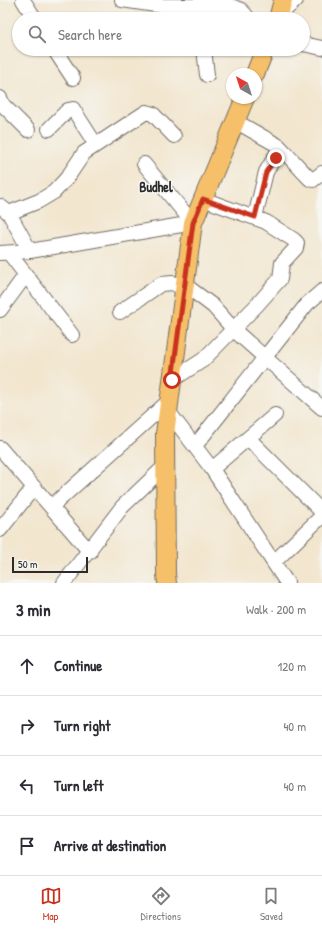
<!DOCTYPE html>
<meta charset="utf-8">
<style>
:root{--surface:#fff;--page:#f7f7f7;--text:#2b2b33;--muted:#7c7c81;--line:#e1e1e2;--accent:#c8321e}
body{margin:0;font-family:"Patrick Hand",sans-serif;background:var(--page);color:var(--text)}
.compass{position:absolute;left:226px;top:68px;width:36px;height:36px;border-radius:50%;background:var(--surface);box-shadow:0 1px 3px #0004;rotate:321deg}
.scale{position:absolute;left:12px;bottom:10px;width:76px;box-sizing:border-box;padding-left:4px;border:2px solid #2b2b2b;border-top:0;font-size:11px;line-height:14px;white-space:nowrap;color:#2b2b2b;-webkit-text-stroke:3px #f6f6f2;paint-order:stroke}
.stop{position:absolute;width:12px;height:12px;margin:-9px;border:3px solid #c8321e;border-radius:50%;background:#fff}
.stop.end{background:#c8321e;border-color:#fff;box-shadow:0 1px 4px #0008}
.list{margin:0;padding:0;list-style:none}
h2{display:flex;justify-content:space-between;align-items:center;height:52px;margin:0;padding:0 16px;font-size:17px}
h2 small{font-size:13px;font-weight:400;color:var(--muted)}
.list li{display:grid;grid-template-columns:26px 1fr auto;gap:12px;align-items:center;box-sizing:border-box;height:60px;padding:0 16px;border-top:1px solid var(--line)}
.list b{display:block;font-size:15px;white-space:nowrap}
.list em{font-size:13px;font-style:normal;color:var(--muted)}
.icon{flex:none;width:22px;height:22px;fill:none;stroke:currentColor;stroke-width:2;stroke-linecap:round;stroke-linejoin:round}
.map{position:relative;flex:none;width:322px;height:583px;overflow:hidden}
.search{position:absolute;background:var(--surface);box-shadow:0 1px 3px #0004;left:12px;right:12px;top:12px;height:44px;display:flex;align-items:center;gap:10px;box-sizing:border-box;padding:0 14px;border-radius:22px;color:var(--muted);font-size:15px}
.sheet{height:292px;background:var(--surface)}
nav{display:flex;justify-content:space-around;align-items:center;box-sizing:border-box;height:56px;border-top:1px solid var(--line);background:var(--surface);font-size:11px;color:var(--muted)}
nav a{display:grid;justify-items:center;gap:2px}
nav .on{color:var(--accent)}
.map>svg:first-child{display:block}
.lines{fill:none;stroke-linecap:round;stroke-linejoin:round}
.minor-casing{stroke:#716c64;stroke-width:16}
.major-casing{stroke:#716c64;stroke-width:20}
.minor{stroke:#fff;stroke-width:14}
.major{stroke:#f6c06b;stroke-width:18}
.route{stroke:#c8321e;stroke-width:5}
.labels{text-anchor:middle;stroke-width:3;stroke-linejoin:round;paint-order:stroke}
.quarter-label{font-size:14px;font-weight:bold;fill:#2b2b2b;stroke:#f6f6f2}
</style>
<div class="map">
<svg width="322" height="583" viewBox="0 0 322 583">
<rect width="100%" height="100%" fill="#f6f6f2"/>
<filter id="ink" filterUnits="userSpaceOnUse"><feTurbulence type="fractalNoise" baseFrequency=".025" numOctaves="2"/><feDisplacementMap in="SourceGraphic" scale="8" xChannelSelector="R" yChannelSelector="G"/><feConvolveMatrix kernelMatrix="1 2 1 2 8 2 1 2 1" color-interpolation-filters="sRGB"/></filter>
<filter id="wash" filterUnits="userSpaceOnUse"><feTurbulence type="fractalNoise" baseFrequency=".012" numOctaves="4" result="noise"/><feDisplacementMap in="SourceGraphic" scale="16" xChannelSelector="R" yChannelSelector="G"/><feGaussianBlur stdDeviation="0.9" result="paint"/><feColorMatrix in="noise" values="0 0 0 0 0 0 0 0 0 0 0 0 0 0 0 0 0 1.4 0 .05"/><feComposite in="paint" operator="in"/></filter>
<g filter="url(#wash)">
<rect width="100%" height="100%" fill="#f2e6cf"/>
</g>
<g filter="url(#ink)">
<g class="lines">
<defs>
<path id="minor" d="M23 0 35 19
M122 0 163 6H231L241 10 249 19
M279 15 296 0
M303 44 322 48
M54 49 73 78
M204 49 207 75
M0 98 3 105 28 130
M235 121 279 146 310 179 313 180 322 173
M49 129 68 110 73 109 96 145
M0 206 9 213 30 251
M9 213 39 201 54 192 67 178 84 153 146 112 153 114 174 136
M255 217 266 172 280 148
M0 253 30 251 193 223 144 164
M9 253 72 335
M185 285 213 306 235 331 322 408
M0 310 25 276
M120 312 161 284 173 283 184 289
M172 380 203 360 256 306 280 279 282 263 296 248 297 243 294 240 266 222 203 199
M168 411 212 469 287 583
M248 438 322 512
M195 446 307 304 322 291
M0 448 90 552
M212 469 275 415
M51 507 169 401
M0 530 34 487
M274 562 322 516
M64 583 122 507 165 466"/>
<path id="major" d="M278 19 283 0
M255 74 265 49
M167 583 166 574 165 434 193 223 245 98"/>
</defs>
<use href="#minor" class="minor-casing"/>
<use href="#major" class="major-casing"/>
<use href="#minor" class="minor"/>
<use href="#major" class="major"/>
</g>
</g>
<g class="lines" filter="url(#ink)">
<path class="route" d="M172 380 193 223 203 199 255 217 266 172 276 158"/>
</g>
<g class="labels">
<g class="quarter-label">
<text x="156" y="192">Budhel</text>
</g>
</g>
</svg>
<svg class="compass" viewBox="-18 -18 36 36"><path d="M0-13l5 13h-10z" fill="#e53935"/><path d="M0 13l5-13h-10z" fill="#7c7c81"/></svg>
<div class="scale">50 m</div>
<div class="stop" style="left:172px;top:380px"></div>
<div class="stop end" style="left:276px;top:158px"></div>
<div class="search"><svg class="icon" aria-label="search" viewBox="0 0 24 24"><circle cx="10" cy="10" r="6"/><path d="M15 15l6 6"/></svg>Search here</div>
</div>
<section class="sheet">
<h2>3 min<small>Walk · 200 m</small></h2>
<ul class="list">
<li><svg class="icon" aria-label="ahead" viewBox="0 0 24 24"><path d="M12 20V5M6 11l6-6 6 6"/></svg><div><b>Continue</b></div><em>120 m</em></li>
<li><svg class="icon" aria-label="right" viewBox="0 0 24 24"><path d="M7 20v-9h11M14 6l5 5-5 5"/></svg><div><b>Turn right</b></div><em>40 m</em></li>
<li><svg class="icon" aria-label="left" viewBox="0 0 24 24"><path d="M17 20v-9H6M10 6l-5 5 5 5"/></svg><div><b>Turn left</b></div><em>40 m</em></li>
<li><svg class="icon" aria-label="arrive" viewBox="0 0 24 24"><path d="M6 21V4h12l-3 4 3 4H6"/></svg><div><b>Arrive at destination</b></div></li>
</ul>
</section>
<nav>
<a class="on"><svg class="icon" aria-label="map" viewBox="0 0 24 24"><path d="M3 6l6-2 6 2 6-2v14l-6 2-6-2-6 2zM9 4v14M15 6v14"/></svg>Map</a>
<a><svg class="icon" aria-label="directions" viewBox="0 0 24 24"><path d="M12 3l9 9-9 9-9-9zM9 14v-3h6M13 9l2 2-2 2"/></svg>Directions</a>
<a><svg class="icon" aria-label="saved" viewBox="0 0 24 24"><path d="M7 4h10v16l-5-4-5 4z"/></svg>Saved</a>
</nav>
